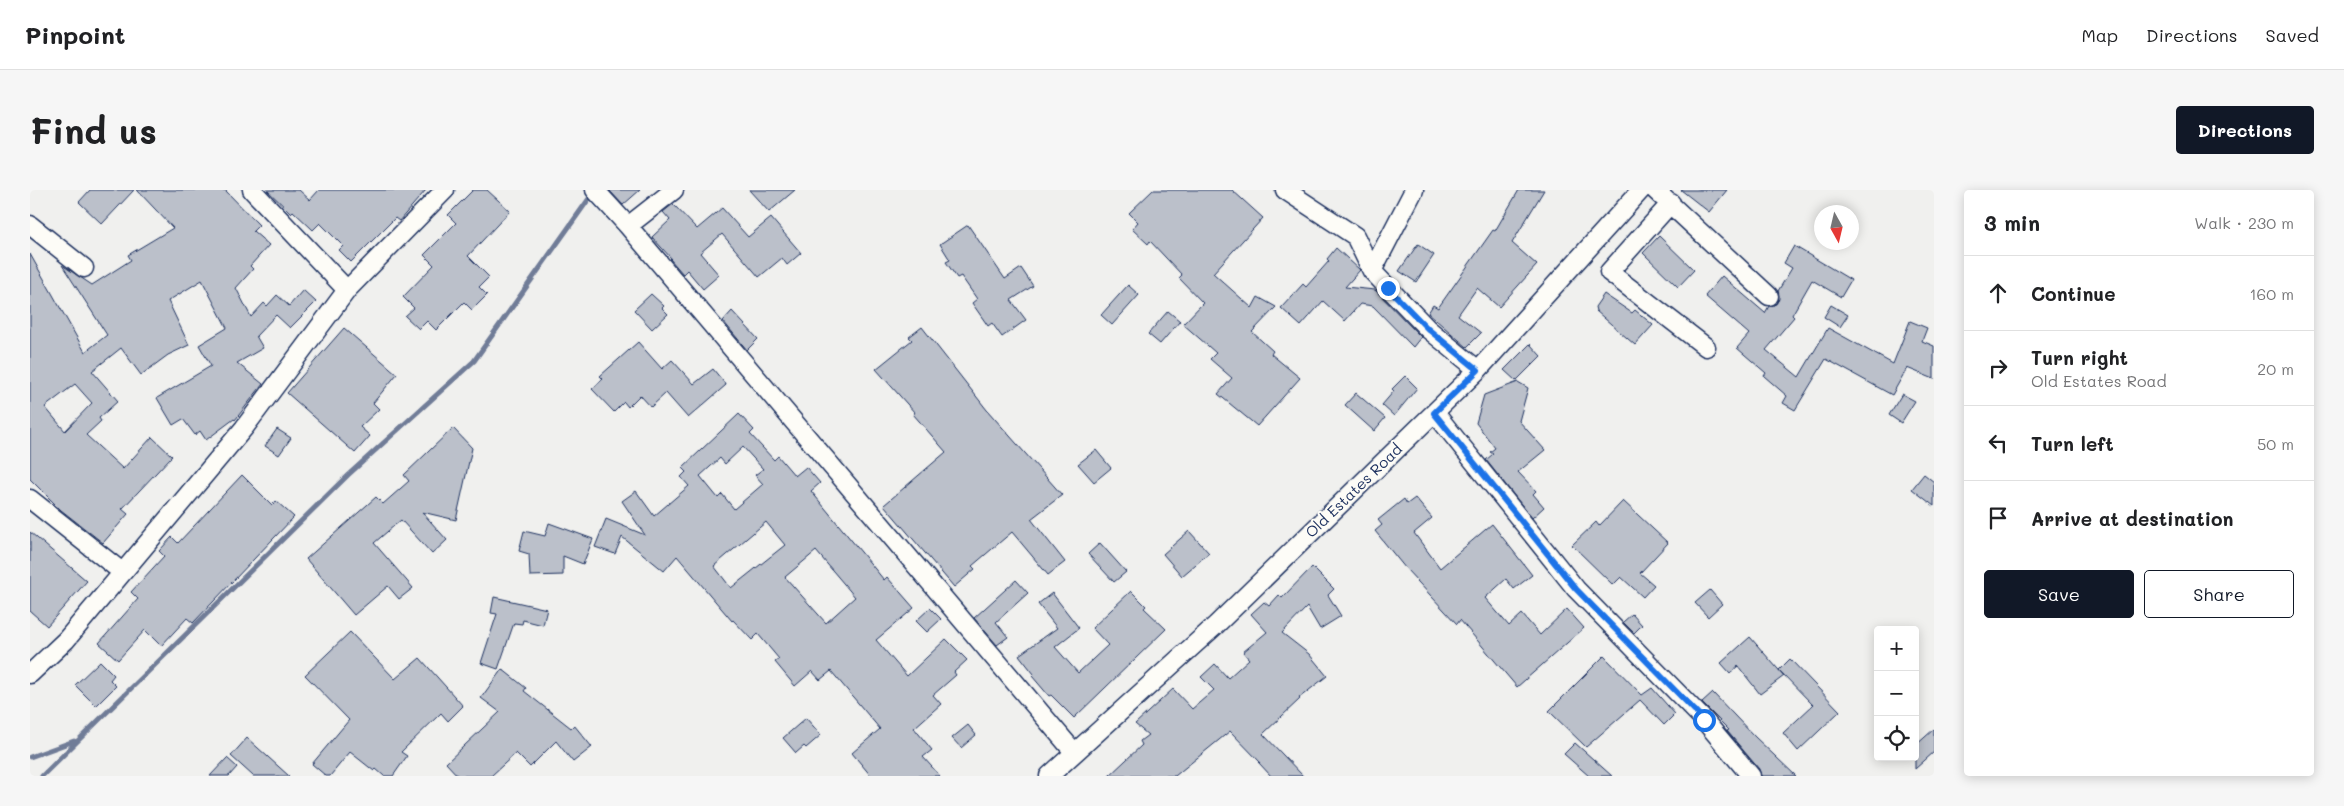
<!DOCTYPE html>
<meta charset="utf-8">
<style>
:root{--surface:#fff;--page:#f6f6f6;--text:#202124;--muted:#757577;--line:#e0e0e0;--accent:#111827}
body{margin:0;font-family:Mali,sans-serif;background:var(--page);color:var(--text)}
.controls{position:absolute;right:15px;bottom:15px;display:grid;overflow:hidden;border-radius:5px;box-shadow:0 2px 12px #0003}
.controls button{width:45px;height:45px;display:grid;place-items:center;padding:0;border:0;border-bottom:1px solid var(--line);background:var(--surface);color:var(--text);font:25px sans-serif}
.compass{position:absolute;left:1784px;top:15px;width:45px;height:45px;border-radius:50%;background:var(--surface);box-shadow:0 2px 12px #0003;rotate:172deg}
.stop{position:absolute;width:15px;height:15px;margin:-11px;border:4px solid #1a73e8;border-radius:50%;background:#fff}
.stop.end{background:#1a73e8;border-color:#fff;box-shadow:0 1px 5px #0008}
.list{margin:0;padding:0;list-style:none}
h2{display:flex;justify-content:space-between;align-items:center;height:65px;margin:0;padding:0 20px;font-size:21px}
h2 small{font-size:16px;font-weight:400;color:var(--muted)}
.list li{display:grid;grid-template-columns:32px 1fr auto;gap:15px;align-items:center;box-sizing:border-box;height:75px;padding:0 20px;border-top:1px solid var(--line)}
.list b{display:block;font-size:19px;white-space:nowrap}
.list p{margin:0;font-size:16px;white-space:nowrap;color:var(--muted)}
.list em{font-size:16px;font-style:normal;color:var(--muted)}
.actions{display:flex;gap:10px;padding:15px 20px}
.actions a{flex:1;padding:11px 0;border:1px solid var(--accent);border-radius:5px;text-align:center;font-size:18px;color:var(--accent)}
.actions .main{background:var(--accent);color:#fff}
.icon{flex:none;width:28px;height:28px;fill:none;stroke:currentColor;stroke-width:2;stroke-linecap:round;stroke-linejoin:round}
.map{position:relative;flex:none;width:1904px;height:586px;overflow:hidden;border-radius:5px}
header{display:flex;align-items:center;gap:30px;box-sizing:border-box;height:70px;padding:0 25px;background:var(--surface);border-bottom:1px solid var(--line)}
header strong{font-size:24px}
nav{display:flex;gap:28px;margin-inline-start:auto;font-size:18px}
.intro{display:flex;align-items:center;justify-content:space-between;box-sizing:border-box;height:120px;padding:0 30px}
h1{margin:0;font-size:35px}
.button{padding:12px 22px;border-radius:5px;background:var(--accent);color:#fff;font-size:18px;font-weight:700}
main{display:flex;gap:30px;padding:0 30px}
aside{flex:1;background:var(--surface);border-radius:5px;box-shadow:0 2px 12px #0003}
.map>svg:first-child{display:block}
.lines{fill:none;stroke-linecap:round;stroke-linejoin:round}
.stream{stroke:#6f7b97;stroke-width:5}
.building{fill:#bbc0ca;stroke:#1b2f5e;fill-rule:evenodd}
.minor-casing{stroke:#1b2f5e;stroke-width:21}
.minor{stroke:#fdfcf7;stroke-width:18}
.route{stroke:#1a73e8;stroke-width:6}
.labels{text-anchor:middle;stroke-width:4;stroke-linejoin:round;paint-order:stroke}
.street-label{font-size:15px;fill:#1b2f5e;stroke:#fdfcf7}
</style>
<header>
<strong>Pinpoint</strong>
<nav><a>Map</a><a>Directions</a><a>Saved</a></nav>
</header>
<div class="intro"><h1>Find us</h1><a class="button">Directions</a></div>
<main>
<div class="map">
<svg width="1904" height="586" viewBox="0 0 1904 586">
<rect width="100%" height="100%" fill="#f0f0ee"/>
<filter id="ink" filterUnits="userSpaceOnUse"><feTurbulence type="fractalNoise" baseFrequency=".02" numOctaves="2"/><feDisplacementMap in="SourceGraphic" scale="10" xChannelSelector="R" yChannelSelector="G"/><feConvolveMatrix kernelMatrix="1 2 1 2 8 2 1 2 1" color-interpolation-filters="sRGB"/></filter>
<g filter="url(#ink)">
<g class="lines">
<path class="stream" d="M0 567 44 551
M12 586 318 285 444 171 563 3"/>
</g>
<path class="building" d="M60 0H104L72 34 49 12Z
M107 0H195L229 35 223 41 239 55 220 76 223 79 206 98 221 127 234 113 237 116 247 105 259 116 273 100 286 112 260 138 246 125 226 146 233 158 207 173 233 194 205 230 204 229 176 250 170 241 165 245 153 229 143 235 127 208 181 176 169 155 197 138 172 90 138 111 159 155 138 165 111 185 91 158 62 181 88 211 69 228 71 231 56 245 93 279 122 247 142 266 92 319 98 324 73 353 31 320 0 289V64L55 162 77 145 32 75 62 95 101 70 98 65 143 38ZM45 194 62 213 35 241 15 217Z
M237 0H269L280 10 289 0H396L369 31 365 28 321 72 309 60 313 56 290 33 283 40 263 21 261 23Z
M443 0H457L480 21 438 66 459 87 449 97 457 105 442 120 434 112 406 140 397 131 389 139 375 126 384 118 373 107 404 75 394 65 426 33 418 25Z
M579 0H610L593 15Z
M719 0H765L739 22Z
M1123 0H1202L1233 28 1183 83 1222 118 1228 107 1246 117 1222 142 1243 161 1241 164 1270 188 1227 236 1188 204 1202 188 1180 169 1186 163 1153 134 1173 113 1149 88 1152 85 1120 51 1118 54 1102 39 1108 32 1099 23Z
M1489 0H1514L1482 53 1507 75 1469 117 1447 98 1428 125 1451 143 1437 157 1398 123 1403 115 1408 118 1463 40 1465 41Z
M1651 0H1697L1679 22Z
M643 14 667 39 692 18 718 47 741 28 771 63 757 75 752 68 729 87 692 44 670 63 689 85 673 99 657 80 653 84 640 69 641 68 622 47 640 30 633 22Z
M938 35 975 89 991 78 1003 96 981 110 996 130 972 147 962 133 958 136 942 113 947 109 931 86 927 88 916 72 920 70 910 54Z
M1629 46 1664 80 1648 97 1613 63Z
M1388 54 1404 65 1386 92 1369 81Z
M1764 56 1821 90 1811 107 1782 90 1762 125 1764 127 1736 160 1769 187 1798 138 1863 174 1880 131 1897 138 1892 151 1904 156V189L1877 178 1862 205 1796 169 1765 220 1753 213 1757 206 1734 186 1736 183 1707 158 1719 144 1675 106 1692 86 1735 123 1739 116 1746 114 1749 109 1748 101 1762 78 1754 73Z
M1306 58 1330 80 1315 97 1345 100 1391 147 1383 157 1343 116 1330 114 1315 131 1293 111 1271 136 1251 118 1273 94 1276 97 1299 71 1297 69Z
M1098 95 1109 105 1082 135 1071 125Z
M621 104 634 116 632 118 638 124 622 139 604 120Z
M1574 104 1602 123 1605 120 1623 135 1605 155 1566 121 1565 117Z
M1801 115 1818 125 1810 137 1794 127Z
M702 121 728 149 717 160 693 131Z
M1138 121 1150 131 1130 154 1118 144Z
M892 137 957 220 1032 305 1001 329 1035 372 1018 385 982 342 942 376 945 379 924 397 854 315 916 262 883 224 885 223 846 179 882 150 879 147Z
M314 138 367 184 343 213 349 219 330 237 340 246 325 263 257 203Z
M608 152 632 179 642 170 664 194 683 179 696 195 658 228 636 203 621 217 610 205 598 217 594 212 584 222 562 199 573 189 570 186Z
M1500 154 1511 166 1486 191 1474 180Z
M1375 186 1387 198 1364 226 1352 215 1364 201 1362 199Z
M1488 192 1498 198 1489 231 1515 260 1488 282 1506 301 1503 304 1514 317 1502 328 1456 270 1463 264 1460 262 1465 258 1446 233 1454 205Z
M1326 203 1355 228 1344 241 1315 215Z
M1872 204 1885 211 1871 233 1859 225Z
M709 224 724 240 720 244 744 270 748 266 765 286 776 277 790 293 781 301 854 390 857 387 884 418 846 450 877 486 916 449 937 470 924 482 926 485 903 505 911 514 884 538 902 560 893 567 910 586H841L822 563 850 539 801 481 790 490 782 481 765 496 745 472 749 469 728 444 722 450 703 430 702 431 647 366 634 381 592 347 585 364 565 357 576 329 615 345 592 311 606 301 624 326 659 296 651 287 656 282 652 278ZM713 257 733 279 725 285 733 294 704 319 692 304 688 308 670 286 690 268 695 274ZM736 332 755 355 701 398 684 376ZM786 361 825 407 796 433 755 387Z
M423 238 442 258 426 330 392 322 417 350 402 364 371 330 344 353 383 398 369 409 358 396 324 425 276 369 346 307 353 314 379 291 374 285Z
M247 239 261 248 249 265 235 256Z
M1066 260 1081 278 1064 292 1048 274Z
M1894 284 1904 292V316L1882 299Z
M212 285 242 315 246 311 264 327 163 433 157 428 131 456 115 440 88 470 69 453 108 409 101 402 134 366 129 361 142 347 148 353Z
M1385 308 1402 328 1384 343 1410 378 1462 334 1502 385 1484 399 1476 389 1455 408 1479 436 1492 424 1510 445 1537 419 1554 438 1487 497 1430 430 1427 434 1376 379 1345 341 1352 335 1348 330 1374 309 1377 314Z
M1593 311 1638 353 1610 383 1624 395 1613 407 1591 387 1583 395 1542 355 1566 332 1569 336Z
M519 333 563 349 553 374 533 366V385L500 386 499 364 489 361 494 341 515 346Z
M1159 341 1179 363 1152 386 1133 364Z
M0 342 57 391 17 436 0 421Z
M1070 353 1096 382 1084 392 1058 364Z
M1282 377 1304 399 1298 405 1311 426 1290 439 1277 417 1252 443 1279 464 1297 486 1269 508 1270 509 1233 544 1273 586H1241L1229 573 1230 572 1200 541 1145 586H1079L1112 555 1110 551 1118 545 1105 534 1143 499 1162 519 1184 500 1171 487 1185 474 1198 488 1219 469 1213 462 1237 442 1221 424 1234 412 1239 416 1249 405 1252 408Z
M986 390 998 403 966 432 978 447 967 455 944 428Z
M1680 400 1692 414 1678 427 1665 413Z
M1101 401 1116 416 1114 418 1136 439 1044 528 1021 505 1019 506 1002 486 1004 484 989 465 1027 438 1008 414 1022 403 1049 438 1025 457 1048 483 1078 455 1062 438Z
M464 407 517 419 513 435 493 430 492 434 484 433 468 479 451 473 467 424 461 423Z
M900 418 911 429 897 442 886 431Z
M1602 424 1612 435 1604 443 1593 432Z
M320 442 365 489 390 468 433 516 418 531 411 523 371 562 377 566 363 586H354L346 579 344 581 320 562 300 586H296L282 574 319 530 275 485Z
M1720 447 1754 486 1730 504 1708 476 1700 483 1691 473Z
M1574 466 1612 505 1622 498 1645 524 1634 535 1610 510 1556 557 1519 521Z
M1760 469 1810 521 1768 561 1753 543 1783 515 1749 480Z
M70 471 84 485 80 490 86 496 66 516 45 495Z
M472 479 496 498 494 501 541 538 544 535 562 557 543 572 526 551 500 577 486 563 461 586H428L416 573 470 522 451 508Z
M1683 503 1725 547 1766 586H1731L1729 579 1697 541 1699 540 1672 513Z
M776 528 791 545 776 558 774 556 766 563 753 548Z
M938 535 946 545 931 558 922 548Z
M1904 539V562L1885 579V556Z
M217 548 259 586H223L201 566Z
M1545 553 1582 586H1559L1534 564Z
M197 568 207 577 199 586H180Z"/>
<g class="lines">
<defs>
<path id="minor" d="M222 0 317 100
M565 0 598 36 1044 562
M1255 0 1325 46 1342 81 1398 139 1448 180
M1625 0 1739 106
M1641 13 1579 82 1676 157
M0 35 54 78
M598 36 644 0
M1342 81 1384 0
M1405 223 1546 399 1674 530 1721 586
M0 309 92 382
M0 484 36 450 214 238 317 100 415 0
M1019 586 1186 435 1448 180 1611 0"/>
</defs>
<use href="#minor" class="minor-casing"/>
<use href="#minor" class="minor"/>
</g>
</g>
<g class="lines" filter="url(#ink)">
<path class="route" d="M1358 98 1398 139 1448 180 1404 223 1546 399 1674 530"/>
</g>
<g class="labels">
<g class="street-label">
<text transform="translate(1324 301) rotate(-44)" y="5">Old Estates Road</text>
</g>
</g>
</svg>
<div class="controls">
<button>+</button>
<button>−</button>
<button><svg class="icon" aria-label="locate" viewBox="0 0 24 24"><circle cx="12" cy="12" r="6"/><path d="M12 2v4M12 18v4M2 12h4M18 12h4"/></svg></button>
</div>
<svg class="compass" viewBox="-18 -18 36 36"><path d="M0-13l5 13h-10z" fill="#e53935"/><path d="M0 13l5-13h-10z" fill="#757577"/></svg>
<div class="stop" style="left:1674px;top:530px"></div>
<div class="stop end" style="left:1358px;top:98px"></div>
</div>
<aside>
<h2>3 min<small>Walk · 230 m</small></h2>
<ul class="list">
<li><svg class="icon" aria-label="ahead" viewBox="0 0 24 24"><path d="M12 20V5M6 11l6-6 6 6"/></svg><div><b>Continue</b></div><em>160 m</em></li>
<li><svg class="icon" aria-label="right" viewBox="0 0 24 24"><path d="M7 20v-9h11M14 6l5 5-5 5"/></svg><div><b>Turn right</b><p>Old Estates Road</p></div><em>20 m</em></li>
<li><svg class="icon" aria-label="left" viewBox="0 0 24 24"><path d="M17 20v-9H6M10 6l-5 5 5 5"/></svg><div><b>Turn left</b></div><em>50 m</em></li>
<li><svg class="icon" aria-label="arrive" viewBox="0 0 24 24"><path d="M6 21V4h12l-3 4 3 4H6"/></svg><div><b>Arrive at destination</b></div></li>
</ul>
<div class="actions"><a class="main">Save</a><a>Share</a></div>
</aside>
</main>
